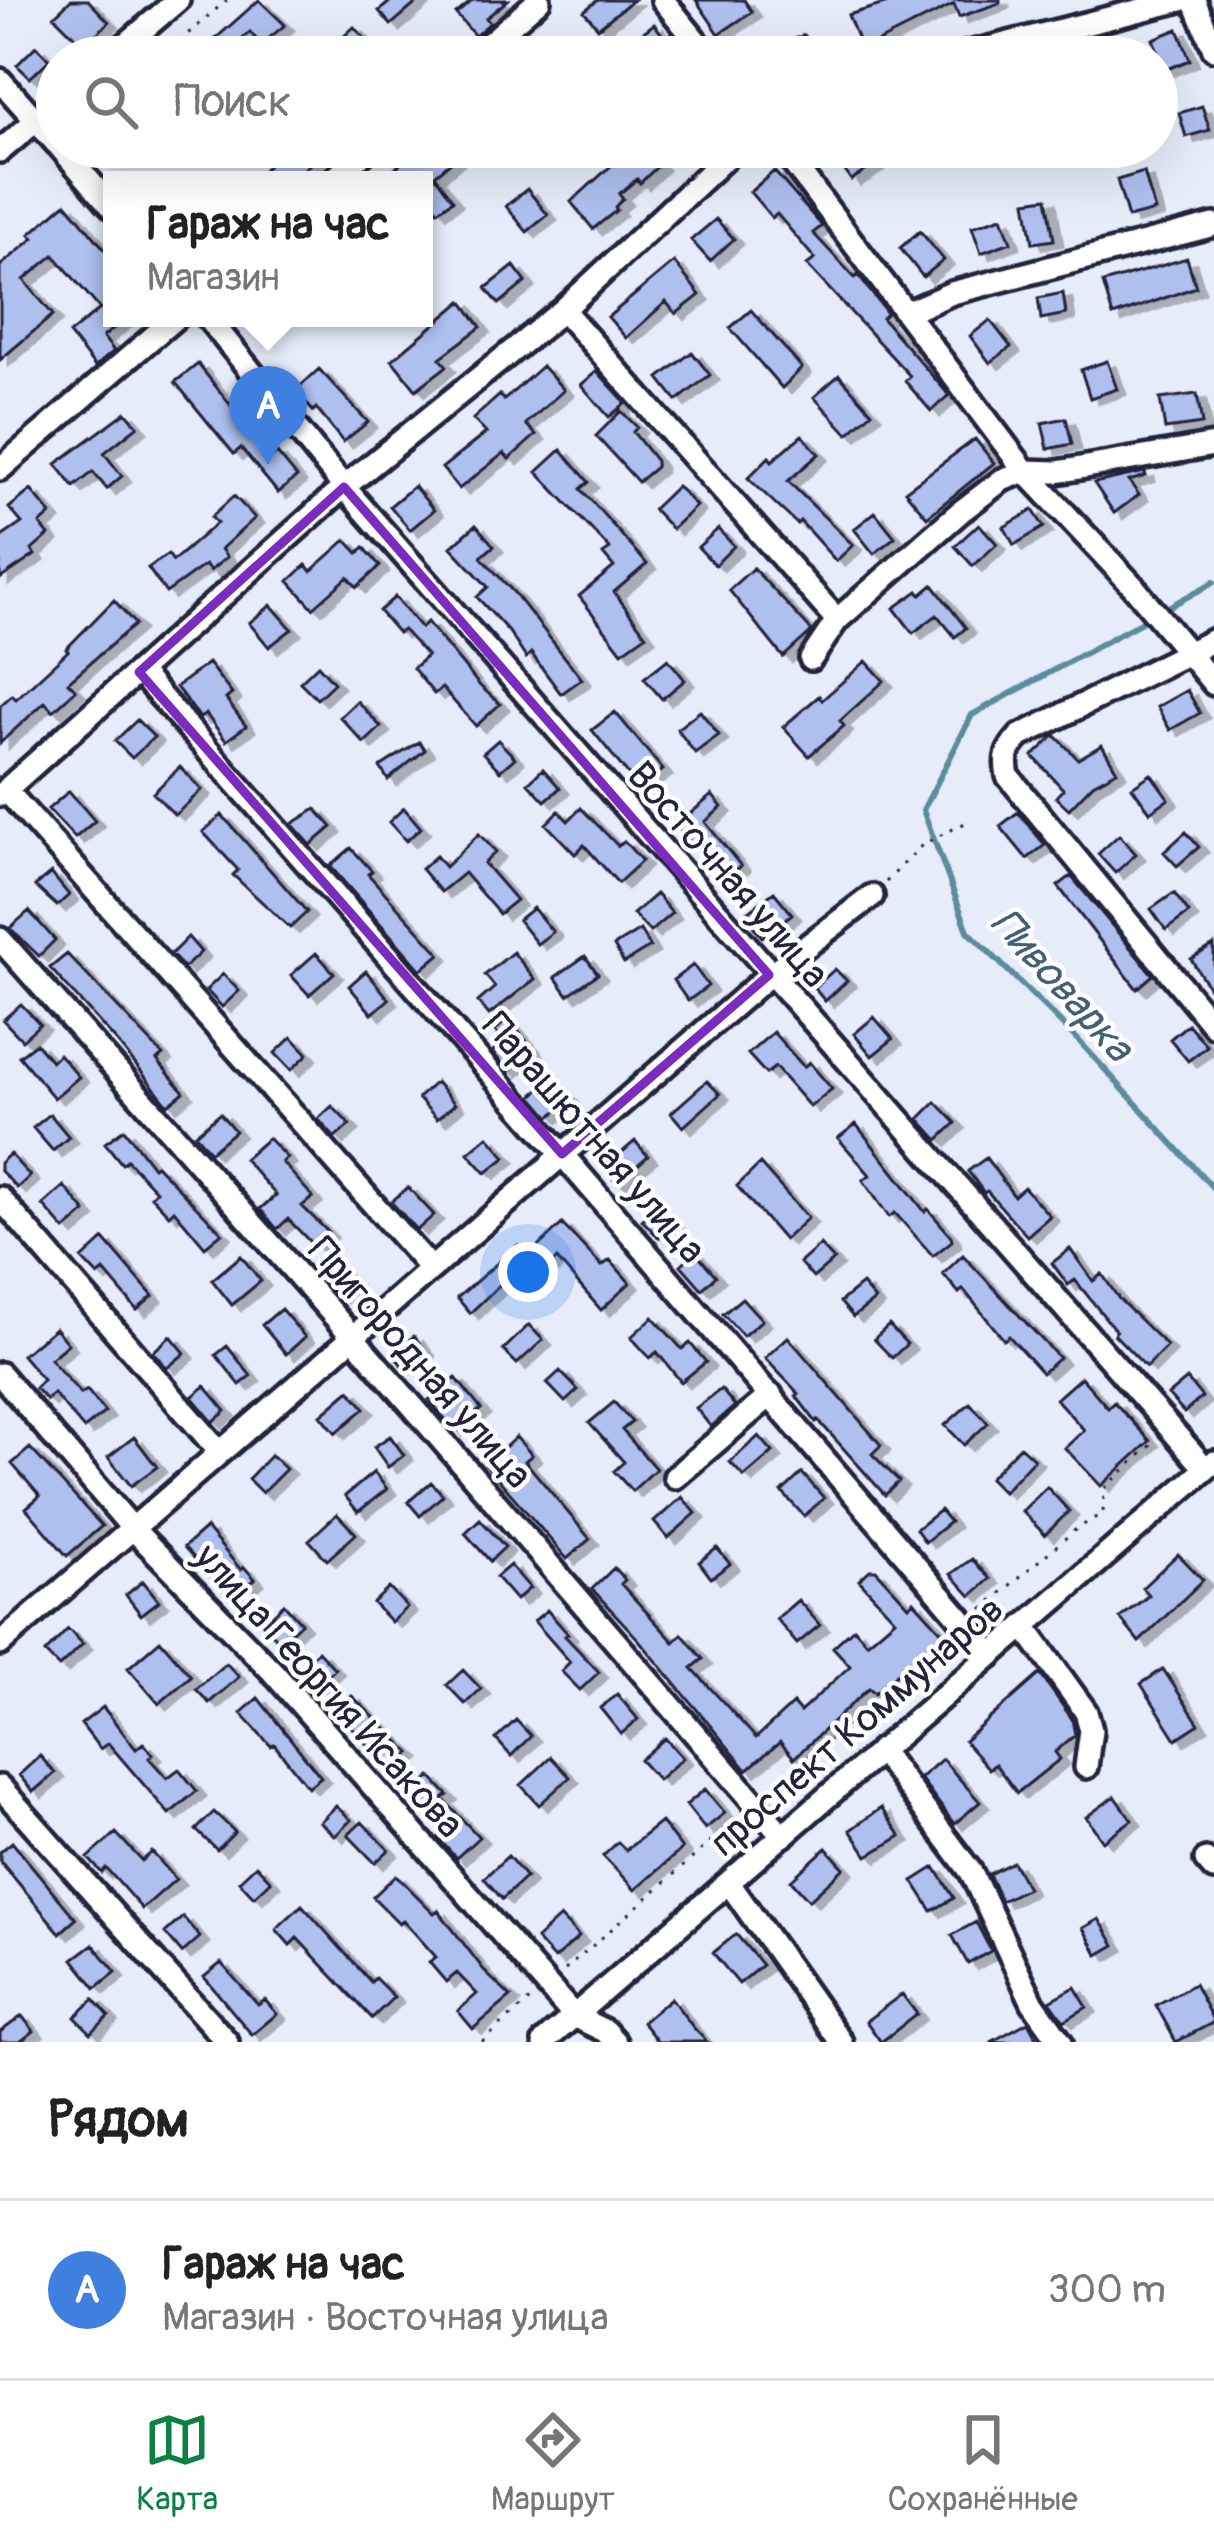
<!DOCTYPE html>
<html lang="ru">
<meta charset="utf-8">
<style>
:root{--surface:#fff;--page:#f2f2f2;--text:#222;--muted:#767676;--line:#e0e0e0;--accent:#0b8043}
body{margin:0;font-family:Pangolin,sans-serif;background:var(--page);color:var(--text)}
.you{position:absolute;left:528px;top:1272px;width:42px;height:42px;margin:-30px;border:9px solid #fff;border-radius:50%;background:#1a73e8;box-shadow:0 0 0 18px #1a73e833}
.badge{display:grid;place-items:center;width:78px;height:78px;border-radius:50%;background:var(--accent);color:#fff;font-size:39px;font-weight:700}
.pin{position:absolute;translate:-50% -99px;filter:drop-shadow(0 3px 6px #0008)}
.pin::after{content:'';position:absolute;top:63px;width:42px;height:36px;background:inherit;clip-path:polygon(0 0,100% 0,50% 100%)}
.popup{position:absolute;left:103px;top:171px;width:330px;height:156px;box-sizing:border-box;display:grid;place-content:center;border-radius:0px;background:var(--surface);filter:drop-shadow(0 3px 9px #0005);font-size:39px;white-space:nowrap;color:var(--muted)}
.popup b{font-size:45px;color:var(--text)}
.popup::after{content:'';position:absolute;left:50%;top:100%;margin-left:-24px;border:24px solid transparent;border-top-color:var(--surface)}
.list{margin:0;padding:0;list-style:none}
h2{display:flex;justify-content:space-between;align-items:center;height:156px;margin:0;padding:0 48px;font-size:51px}
h2 small{font-size:39px;font-weight:400;color:var(--muted)}
.list li{display:grid;grid-template-columns:78px 1fr auto;gap:36px;align-items:center;box-sizing:border-box;height:180px;padding:0 48px;border-top:3px solid var(--line)}
.list b{display:block;font-size:45px;white-space:nowrap}
.list p{margin:0;font-size:39px;white-space:nowrap;color:var(--muted)}
.list em{font-size:39px;font-style:normal;color:var(--muted)}
.icon{flex:none;width:66px;height:66px;fill:none;stroke:currentColor;stroke-width:2;stroke-linecap:round;stroke-linejoin:round}
.map{position:relative;flex:none;width:1214px;height:2042px;overflow:hidden}
.search{position:absolute;background:var(--surface);box-shadow:0 12px 48px #0002;left:36px;right:36px;top:36px;height:132px;display:flex;align-items:center;gap:30px;box-sizing:border-box;padding:0 42px;border-radius:66px;color:var(--muted);font-size:45px}
.sheet{height:336px;background:var(--surface)}
nav{display:flex;justify-content:space-around;align-items:center;box-sizing:border-box;height:168px;border-top:3px solid var(--line);background:var(--surface);font-size:33px;color:var(--muted)}
nav a{display:grid;justify-items:center;gap:6px}
nav .on{color:var(--accent)}
.map>svg:first-child{display:block}
.lines{fill:none;stroke-linecap:round;stroke-linejoin:round}
.stream{stroke:#5b8b9c;stroke-width:6}
.building{fill:#afc0ef;stroke:#22223b;stroke-width:3;filter:url(#shadow)}
.minor-casing{stroke:#22223b;stroke-width:30}
.path{stroke:#22223b;stroke-width:3;stroke-dasharray:3 9;stroke-linecap:butt}
.minor{stroke:#fff;stroke-width:21}
.marked{fill:none;stroke:#7b2cbf;stroke-width:9;stroke-linejoin:round}
.labels{text-anchor:middle;stroke-width:9;stroke-linejoin:round;paint-order:stroke}
.street-label{font-size:39px;fill:#22223b;stroke:#fff}
.water-label{font-size:42px;font-style:italic;fill:#435f73;stroke:#fff}
</style>
<div class="map">
<svg width="1214" height="2042" viewBox="0 0 1214 2042">
<defs>
<filter id="shadow"><feDropShadow dx="9" dy="5.5" stdDeviation="0" flood-color="#0004"/></filter>
</defs>
<rect width="100%" height="100%" fill="#e7ecfa"/>
<filter id="ink" filterUnits="userSpaceOnUse"><feTurbulence type="fractalNoise" baseFrequency=".00833" numOctaves="2"/><feDisplacementMap in="SourceGraphic" scale="24" xChannelSelector="R" yChannelSelector="G"/><feConvolveMatrix kernelMatrix="1 2 1 2 8 2 1 2 1" color-interpolation-filters="sRGB"/></filter>
<g filter="url(#ink)">
<g class="lines">
<path class="stream" d="M1214 582 972 715 923 810 968 931 1080 1042 1214 1189"/>
</g>
<path class="building" d="M71 0H88L109 22 84 46 54 16Z
M259 0 285 25 261 45 250 32 222 57H195Z
M392 0H420L391 25 379 11Z
M473 0H508L486 18 490 23 475 36 456 14Z
M598 0H633L598 28 584 11Z
M696 0H744L752 12 719 34Z
M898 0H1000V3L959 17 954 4 862 50 848 15Z
M654 24 668 42 665 44 675 57H636L626 45Z
M354 27 371 45 358 57H338L330 49Z
M1178 29 1190 60 1165 70 1153 39Z
M804 35 813 57H751Z
M36 46 49 60 30 78 17 65Z
M1202 106 1210 130 1186 137 1179 113Z
M288 147H329L292 180H252Z
M420 147H469L435 175 453 200 438 211 424 193V180H381Z
M632 147H642L659 165 640 183 637 179 619 194 623 199 615 207 617 210 593 229 571 202Z
M829 147H863L875 165 851 180Z
M774 171 822 226 813 233 855 278 858 275 887 313 882 318 949 395 931 411 905 381 910 376 807 265 815 259 777 214 772 218 750 192Z
M1144 172 1155 211 1128 218 1117 180Z
M527 189 548 215 527 232 506 206Z
M1047 198 1054 240 1033 243 1026 201Z
M66 203 112 258V318H126L103 337 114 351 95 367 69 334 100 309 54 255 24 280 53 315 0 360V266L34 238 30 234Z
M1002 217 1011 242 981 253 972 227Z
M716 219 734 239 710 261 691 240Z
M920 231 944 260 923 277 900 248Z
M1187 258 1196 287 1113 316 1103 283Z
M674 262 700 295 676 314 666 302 626 338 608 317Z
M514 266 526 282 499 304 486 288Z
M1063 293 1066 314 1041 319 1038 298Z
M462 301 481 327 440 358 447 366 416 390 392 360Z
M751 310 802 368 782 388 730 328Z
M990 320 1011 347 990 363 970 336Z
M692 352 710 375 677 401 659 378Z
M1107 361 1117 389 1090 398 1081 370Z
M198 364 272 457 277 453 297 477 278 493 241 448 234 454 175 382Z
M542 366 564 390 526 424 536 435 509 459 504 453 459 489 442 468 486 433 473 419 500 395 504 400Z
M319 369 368 422 343 442 316 408 313 411 295 391Z
M597 371 626 403 609 417 581 385Z
M839 375 872 412 848 434 814 397Z
M1197 394 1202 424 1165 429 1160 399Z
M621 411 637 427 633 432 656 461V467L638 482 596 436Z
M126 412 138 426 104 453 122 476 107 489 93 472 74 487 56 464Z
M1066 418 1072 444 1048 449 1042 423Z
M802 435 819 454 788 481 853 545 836 561 800 521 797 524 748 478 769 457 772 461Z
M975 439 994 463 927 517 905 491Z
M561 450 589 482 581 489 647 564 614 592 646 635 622 652 579 596 614 567 603 554 610 549 537 472Z
M1145 472 1146 476 1129 481 1139 495 1114 513 1094 483Z
M414 486 434 510 410 530 390 506Z
M677 486 696 506 672 529 653 509Z
M31 490 51 514 40 524 49 535 32 550 35 555 0 579V538L22 523 9 508Z
M234 496 255 518 221 549 227 557 210 571 205 565 166 593 148 568 168 554 173 561 217 523 211 517Z
M1033 510 1044 527 1014 545 1004 527Z
M875 512 895 537 874 554 854 529Z
M979 524 997 544 973 566 955 546Z
M476 525 494 546 481 557 517 596 582 679 561 694 531 653 526 658 509 632 477 597 488 587 451 547Z
M718 529 734 546 715 565 698 547Z
M346 540 358 553 364 547 380 566 357 587 348 577 313 608 289 581 306 565 311 571Z
M753 568 812 631 783 657 729 590Z
M933 585 966 628 955 637 937 615 913 633 894 608 918 591 921 595Z
M395 597 421 628 427 622 480 686 500 704 476 726 442 688 434 694 413 668 427 656 403 630 398 633 379 611Z
M114 600 135 624 68 682 76 690 53 711 45 702 0 743V706L12 695 16 699 68 651 66 649Z
M271 605 292 629 269 647 249 623Z
M668 659 685 680 662 699 644 678Z
M866 661 884 681 840 721 844 726 809 756 783 727 819 696 822 700Z
M208 663 232 694 226 699 246 726 226 741 206 714 200 718 176 687Z
M318 665 334 683 317 699 300 682Z
M1187 690 1200 713 1170 730 1157 707Z
M357 701 381 727 364 743 340 717Z
M700 711 719 735 695 753 677 729Z
M615 712 663 770 639 788 592 730Z
M137 720 154 737 132 758 115 741Z
M1055 735 1078 759 1102 745 1117 771 1093 784 1069 809 1056 797 1063 789 1033 756Z
M498 740 515 758 500 771 483 753Z
M419 742 425 750 388 780 380 767Z
M180 767 202 790 175 815 153 793Z
M543 769 560 788 545 801 528 783Z
M1151 774 1169 799 1150 812 1132 787Z
M69 791 95 821 75 838 48 809Z
M712 795 722 807 705 822 741 866 723 880 676 826Z
M404 808 421 828 406 841 389 822Z
M581 808 618 846 624 841 642 861 618 883 584 845 575 854 546 824 559 811 568 821Z
M316 809 332 827 311 845 292 824Z
M1018 812 1045 845 1027 859 1000 826Z
M222 815 307 912 290 928 233 875 238 870 203 832Z
M1186 832 1199 847 1177 866 1164 852Z
M479 834 496 852 484 863 516 900 499 914 464 873 441 892 421 869 436 856 445 867Z
M1119 835 1136 854 1115 873 1098 854Z
M351 848 372 871 368 874 440 954 421 970 330 866Z
M51 873 69 895 57 906 35 886Z
M1071 876 1153 975 1137 989 1058 886Z
M774 892 792 914 762 937 744 915Z
M1174 893 1189 913 1166 930 1151 909Z
M656 894 672 913 650 932 633 914Z
M533 908 553 932 537 944 518 920Z
M29 911 55 940 39 956 10 928Z
M640 930 650 947 624 963 614 946Z
M188 937 201 952 184 968 171 954Z
M1214 945V996L1191 959Z
M513 952 535 979 489 1015 478 1002 495 987 485 975Z
M316 953 334 973 309 995 291 975Z
M67 954 163 1055 157 1060 184 1092 168 1105 118 1043 50 968Z
M585 956 598 974 568 995 555 977Z
M693 965 708 986 688 1001 673 980Z
M835 969 847 981 825 1001 814 988Z
M366 971 389 999 372 1014 349 986Z
M223 974 239 991 222 1007 206 990Z
M21 1004 40 1024 22 1040 3 1020Z
M874 1017 893 1039 872 1056 854 1034Z
M508 1019 534 1050 509 1071 492 1052 504 1042 495 1031Z
M1188 1024 1207 1046 1188 1061 1170 1039Z
M773 1032 804 1067 809 1062 832 1089 810 1107 775 1067 766 1074 748 1054Z
M292 1037 308 1054 291 1070 275 1053Z
M36 1043 51 1061 59 1054 79 1077 54 1098 19 1056Z
M553 1078 571 1099 550 1117 532 1096Z
M707 1081 720 1094 683 1127 671 1113Z
M436 1082 455 1104 437 1119 418 1098Z
M936 1102 956 1123 938 1140 919 1119Z
M332 1106 350 1125 335 1138 318 1119Z
M220 1113 235 1131 210 1152 195 1134Z
M50 1114 69 1137 53 1151 33 1128Z
M856 1124 925 1212 928 1209 951 1236 952 1241 933 1256 895 1213 889 1217 863 1180 870 1175 838 1138Z
M124 1129 153 1167 156 1165 222 1233 205 1247 174 1210 169 1215 151 1196 156 1191 127 1160 122 1164 105 1143Z
M488 1136 506 1157 486 1173 468 1153Z
M268 1138 287 1158 282 1162 313 1197 302 1206 328 1232 314 1246 288 1219 277 1229 260 1209 276 1195 244 1159Z
M635 1141 648 1156 617 1183 604 1168Z
M10 1154 30 1176 17 1188 0 1170V1163Z
M986 1158 1014 1196 1024 1187 1050 1216 1027 1236 987 1191 984 1193 968 1171Z
M760 1164 808 1218 784 1240 737 1186Z
M64 1186 86 1212 65 1230 43 1205Z
M408 1187 434 1215 417 1230 391 1202Z
M657 1206 674 1224 659 1238 642 1220Z
M562 1224 602 1266 610 1260 630 1283 601 1310 557 1259 524 1291 509 1276 470 1313 457 1298 518 1245 528 1256Z
M104 1239 153 1296 137 1310 104 1271 98 1276 82 1259Z
M820 1245 834 1260 813 1278 800 1263Z
M1070 1249 1093 1281 1102 1274 1119 1299 1167 1346 1146 1367 1114 1334 1116 1331 1075 1280 1068 1285 1052 1263Z
M695 1252 716 1276 702 1289 681 1265Z
M963 1255 1059 1358 1042 1373 1009 1336 1004 1340 963 1289 959 1293 943 1274Z
M241 1256 261 1281 232 1305 212 1280Z
M335 1264 353 1283 338 1297 321 1278Z
M862 1284 875 1300 853 1317 840 1302Z
M742 1298 762 1320 743 1336 723 1314Z
M281 1309 305 1337 286 1354 262 1325Z
M653 1317 682 1349 690 1343 706 1362 681 1382 657 1352 650 1358 631 1337Z
M529 1325 543 1340 517 1364 503 1350Z
M889 1325 907 1344 892 1358 874 1339Z
M55 1328 68 1344 50 1359 81 1394 87 1390 105 1412 84 1429 53 1393 46 1400 35 1388 43 1380 22 1355Z
M171 1336 185 1353 167 1368 153 1352Z
M414 1336 426 1351 404 1368 392 1353Z
M788 1337 881 1445 872 1454 899 1481 885 1495 818 1420 816 1422 796 1396 799 1394 765 1358Z
M227 1346 251 1376 240 1385 216 1355Z
M560 1371 578 1390 565 1402 547 1383Z
M1081 1377 1108 1408 1114 1402 1150 1441 1101 1486 1065 1448 1084 1430 1056 1399Z
M456 1378 481 1409 454 1431 429 1400Z
M1187 1379 1202 1397 1184 1413 1168 1395Z
M205 1386 226 1411 213 1422 192 1397Z
M721 1389 735 1406 711 1427 696 1408Z
M350 1390 365 1408 336 1433 321 1415Z
M614 1402 632 1422 622 1430 656 1469 632 1491 614 1471 624 1462 589 1423Z
M970 1403 988 1423 964 1445 945 1425Z
M390 1436 404 1455 388 1467 374 1447Z
M759 1436 773 1452 744 1477 730 1462Z
M134 1437 157 1467 131 1486 108 1457Z
M516 1437 532 1455 525 1461 590 1539 567 1559 486 1465Z
M1020 1446 1034 1459 1003 1492 989 1478Z
M30 1448 102 1526 67 1556 26 1508 40 1496 12 1464Z
M271 1455 286 1469 262 1493 248 1479Z
M374 1472 387 1489 358 1512 345 1496Z
M802 1473 824 1498 804 1516 782 1492Z
M431 1482 443 1495 420 1516 408 1502Z
M1047 1487 1069 1511 1045 1535 1022 1511Z
M682 1497 696 1513 668 1538 654 1522Z
M940 1510 950 1522 925 1542 916 1529Z
M337 1514 356 1534 327 1560 309 1540Z
M480 1519 505 1547 490 1561 465 1533Z
M206 1528 241 1570 244 1567 255 1579 233 1600 184 1547Z
M717 1548 730 1564 711 1578 699 1562Z
M1178 1554 1203 1580 1139 1642 1120 1618 1149 1595 1142 1588Z
M972 1559 990 1579 971 1596 951 1574Z
M510 1565 530 1588 516 1600 496 1577Z
M614 1568 625 1580 621 1584 674 1642 682 1634 703 1659 692 1668 756 1738 793 1704 800 1712 850 1666 833 1647 854 1628 867 1643 895 1619 859 1580 870 1570H876L909 1606 914 1601 943 1633 875 1693 869 1688 794 1758 780 1742 747 1770 639 1640 592 1589Z
M143 1581 159 1601 141 1615 126 1595Z
M389 1588 407 1607 391 1622 373 1603Z
M798 1600 820 1625 797 1644 776 1619Z
M284 1604 301 1623 280 1642 263 1624Z
M547 1610 568 1634 565 1636 599 1672 580 1690 561 1671 570 1662 534 1621Z
M68 1629 83 1644 59 1667 45 1653Z
M160 1640 191 1676 159 1704 128 1668Z
M318 1651 335 1669 314 1689 297 1670Z
M226 1663 239 1677 209 1703 196 1689Z
M1163 1669 1199 1724 1176 1739 1141 1684Z
M463 1670 481 1689 465 1704 447 1685Z
M1040 1674 1072 1719 1075 1735 1055 1752 1060 1759 1017 1793 995 1764 989 1769 964 1741Z
M617 1694 638 1719 621 1734 600 1708Z
M352 1696 411 1753 391 1771 336 1710Z
M258 1698 321 1777 308 1787 274 1744 271 1746 241 1713Z
M103 1707 136 1749 143 1743 153 1754 149 1758 167 1778 179 1769 197 1791 169 1814 108 1743 100 1749 81 1724Z
M516 1720 531 1736 511 1756 496 1739Z
M665 1738 683 1758 658 1780 640 1760Z
M40 1756 55 1773 33 1792 19 1775Z
M551 1757 570 1777 539 1805 521 1785Z
M942 1759 980 1802 954 1824 920 1778Z
M431 1777 448 1795 443 1799 479 1837 456 1858 438 1838 443 1832 410 1796Z
M705 1789 725 1813 705 1829 686 1805Z
M1115 1796 1132 1820 1103 1841 1086 1817Z
M336 1806 351 1820 335 1836 320 1822Z
M881 1808 901 1836 868 1856 850 1830Z
M214 1812 235 1832 217 1850 196 1830Z
M362 1822 389 1850 375 1863 348 1835Z
M661 1822 682 1849 635 1890 603 1856 618 1842 626 1850Z
M116 1833 142 1861 152 1852 176 1879 142 1909 106 1868 102 1873 88 1858Z
M12 1842 76 1919 60 1933 0 1861V1852Z
M826 1848 844 1868 809 1900 791 1880Z
M508 1856 526 1877 502 1899 484 1878Z
M1013 1862 1027 1888 1001 1901 989 1874Z
M256 1865 271 1881 254 1897 239 1881Z
M935 1867 954 1898 932 1911 913 1881Z
M396 1875 434 1913 438 1910 487 1974 511 1997 473 2029 458 2011 477 1994 457 1973 446 1982 429 1962 436 1957 403 1920 399 1923 373 1897Z
M302 1905 371 1982 375 1978 394 1997 372 2018 297 1938 290 1945 276 1929Z
M183 1917 200 1937 182 1953 165 1933Z
M560 1917 579 1937 554 1959 536 1939Z
M1099 1919 1115 1945 1098 1955 1083 1928Z
M976 1922 991 1951 968 1964 952 1935Z
M736 1934 762 1965 739 1984 713 1953Z
M93 1944 116 1972 96 1988 73 1959Z
M221 1963 258 2005 265 2000 277 2014 252 2035 204 1977Z
M1194 1984 1214 2022 1176 2042 1156 2005Z
M1075 1987 1087 2007 1064 2021 1050 2001Z
M902 1994 917 2014 881 2042 866 2021Z
M671 1998 693 2027 707 2042H658L642 2022Z
M94 1999 109 2016 91 2033 75 2017Z
M22 2016 34 2031 20 2042H0V2032Z
M1028 2022 1039 2042H991Z"/>
<g class="lines">
<defs>
<path id="minor" d="M663 0 709 57
M1194 0 1214 49
M111 57 178 0
M474 57 539 0
M953 57 1181 0
M0 80 57 144
M60 147 112 207
M781 147 1025 471 1133 586 1214 684
M0 151 57 103
M333 180 371 147
M563 310 837 620
M908 312 952 293 1214 225
M208 318 344 487 1206 1469
M0 469 175 318
M1214 640 1020 736C1007 750 1004 757 1008 776L1214 1026
M811 659 837 620 960 512 1002 480 1025 471 1057 472 1214 445
M139 672 562 1154 992 1655
M6 790 430 1268
M0 795 344 487 563 310 737 147
M0 939 352 1336 783 1836
M0 1198 219 1451
M0 1374 133 1529 272 1671 574 2016 605 2031 615 2042
M675 1477 771 1395
M1024 1626 1086 1712 1091 1730 1086 1767
M0 1644 769 975 872 896
M880 1750 971 1872 1033 2003 1061 2042
M0 1787 227 2042
M1206 1860 1214 1869
M729 1883 841 2042
M544 2042 1214 1462"/>
</defs>
<use href="#minor" class="minor-casing"/>
<path class="path" d="M161 57 227 0
M886 882 923 844 965 823
M982 1609 1075 1530 1103 1513 1104 1489 1155 1442
M772 1788 948 1639
M565 1970 738 1818
M482 2042 530 2000"/>
<use href="#minor" class="minor"/>
</g>
</g>
<path class="marked" d="M344 487 769 975 562 1154 139 672Z"/>
<g class="labels">
<g class="street-label">
<text transform="translate(729 874) rotate(49)" y="14">Восточная улица</text>
<text transform="translate(595 1137) rotate(49)" y="14">Парашютная улица</text>
<text transform="translate(421 1362) rotate(49)" y="14">Пригородная улица</text>
<text transform="translate(330 1690) rotate(48)" y="14">улица Георгия Исакова</text>
<text transform="translate(856 1725) rotate(-41)" y="14">проспект Коммунаров</text>
</g>
<g class="water-label">
<text transform="translate(1063 984) rotate(48)" y="15">Пивоварка</text>
</g>
</g>
</svg>
<div class="you"></div>
<div class="pin badge" style="left:268px;top:465px;background:#3f7fe0">A</div>
<div class="popup"><b>Гараж на час</b>Магазин</div>
<div class="search"><svg class="icon" aria-label="search" viewBox="0 0 24 24"><circle cx="10" cy="10" r="6"/><path d="M15 15l6 6"/></svg>Поиск</div>
</div>
<section class="sheet">
<h2>Рядом<small></small></h2>
<ul class="list">
<li><span class="badge" style="background:#3f7fe0">A</span><div><b>Гараж на час</b><p>Магазин · Восточная улица</p></div><em>300 m</em></li>
</ul>
</section>
<nav>
<a class="on"><svg class="icon" aria-label="map" viewBox="0 0 24 24"><path d="M3 6l6-2 6 2 6-2v14l-6 2-6-2-6 2zM9 4v14M15 6v14"/></svg>Карта</a>
<a><svg class="icon" aria-label="directions" viewBox="0 0 24 24"><path d="M12 3l9 9-9 9-9-9zM9 14v-3h6M13 9l2 2-2 2"/></svg>Маршрут</a>
<a><svg class="icon" aria-label="saved" viewBox="0 0 24 24"><path d="M7 4h10v16l-5-4-5 4z"/></svg>Сохранённые</a>
</nav>
